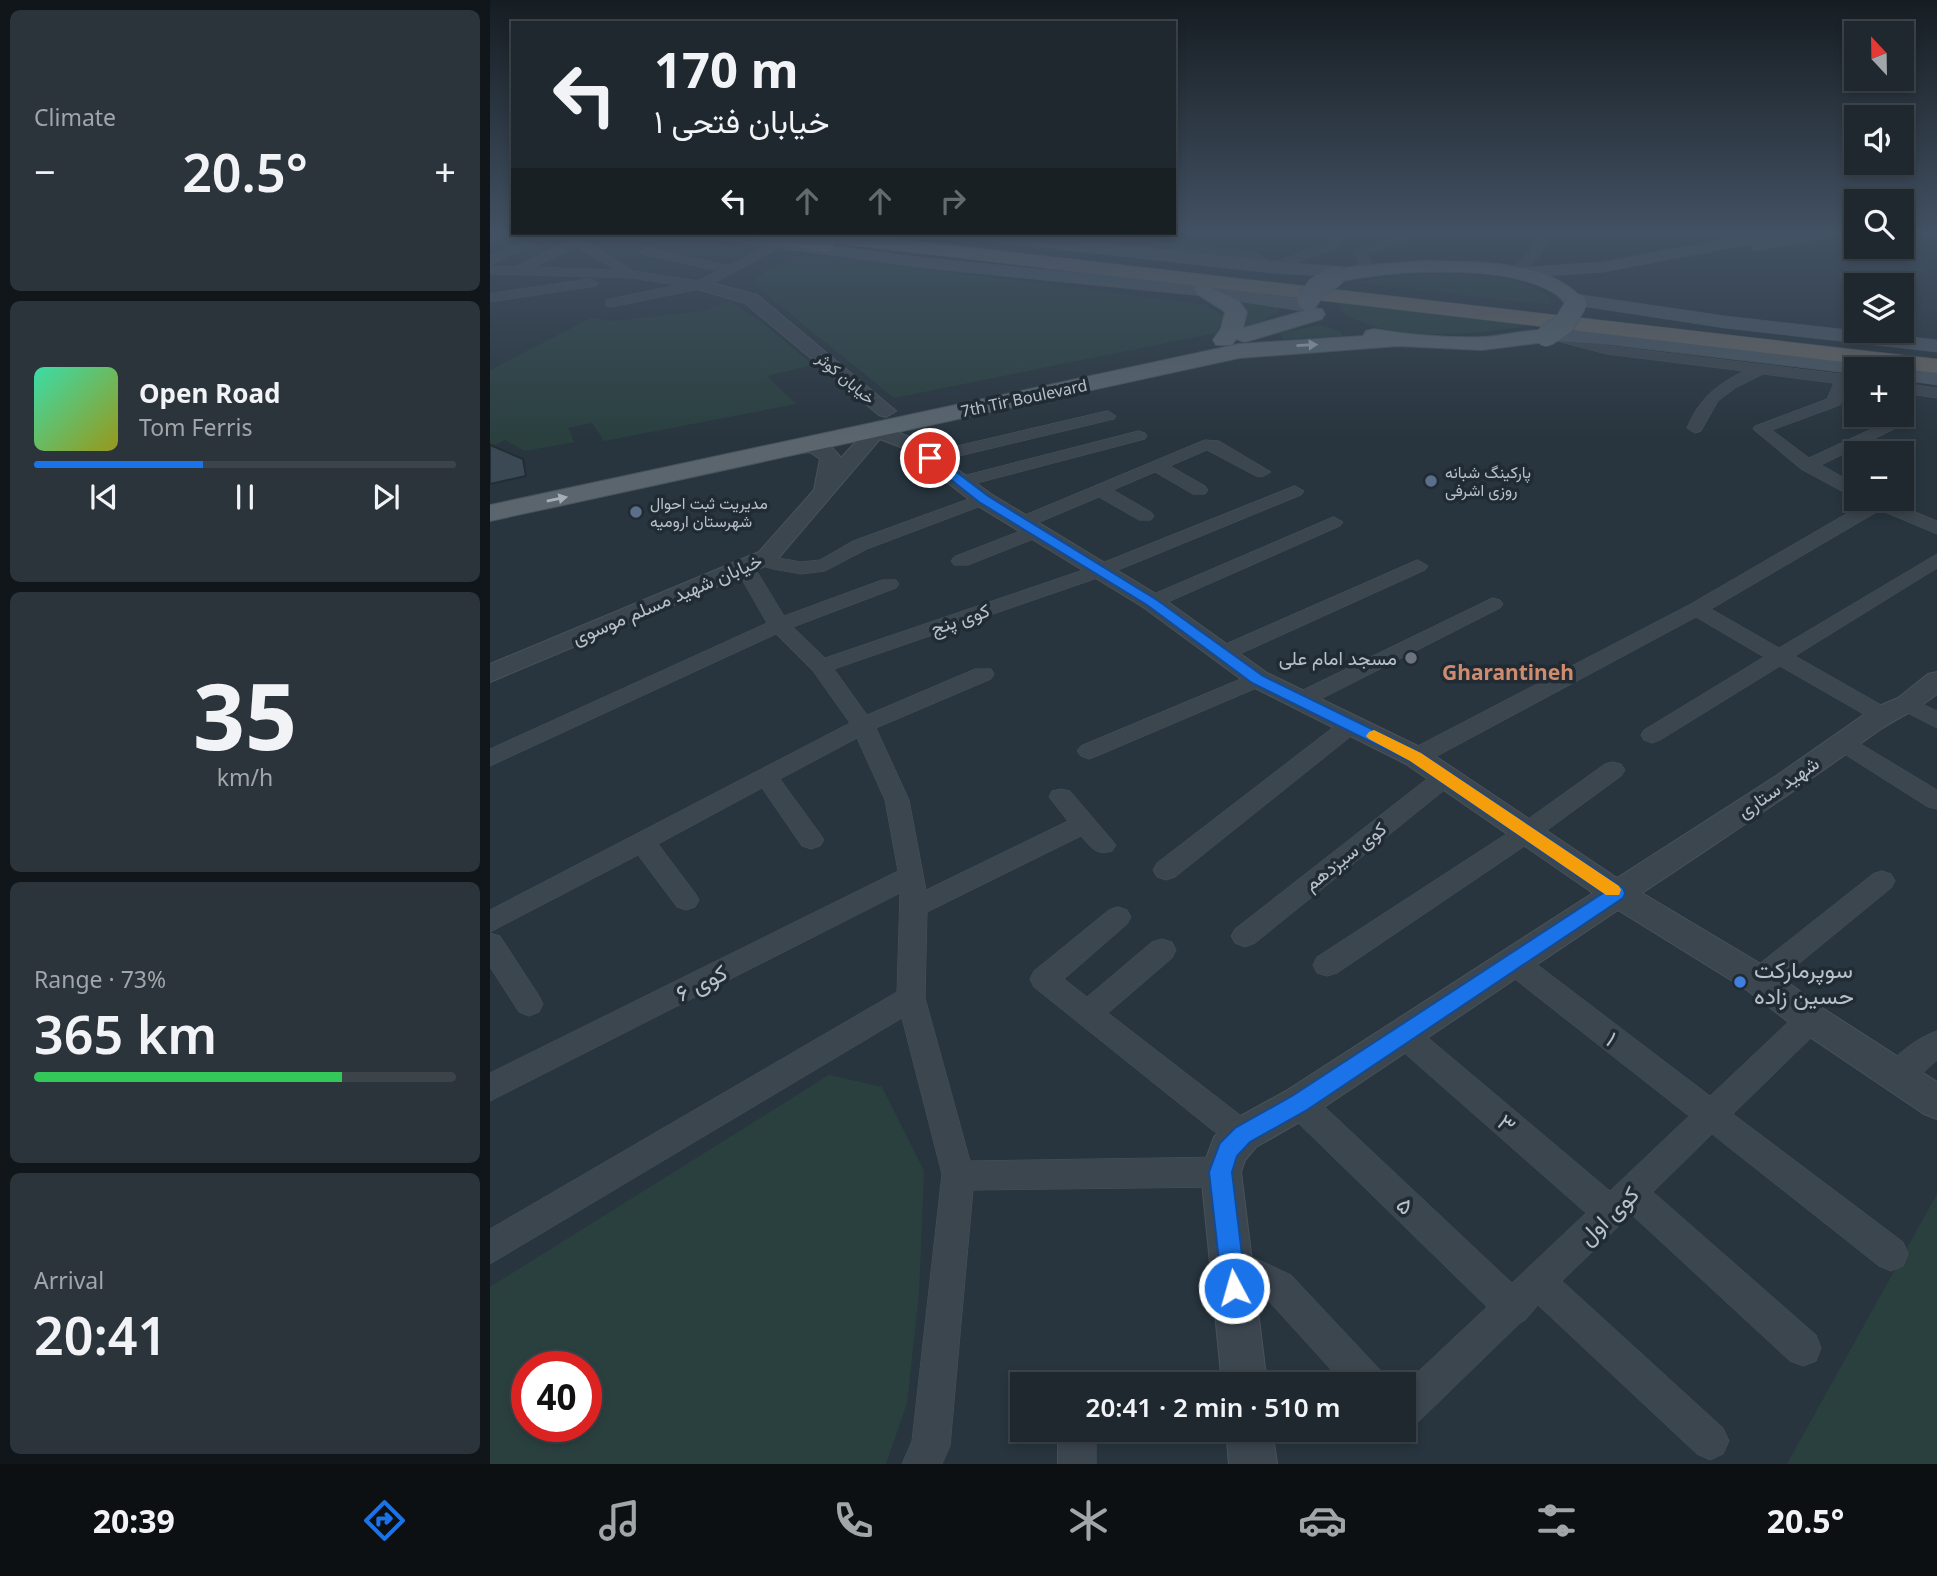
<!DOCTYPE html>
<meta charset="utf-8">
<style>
:root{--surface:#1e282e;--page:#2b343a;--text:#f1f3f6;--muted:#a1a6aa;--line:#3c444a;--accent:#1a73e8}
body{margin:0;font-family:"Noto Sans",Vazirmatn,sans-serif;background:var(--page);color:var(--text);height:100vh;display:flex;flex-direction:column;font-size:26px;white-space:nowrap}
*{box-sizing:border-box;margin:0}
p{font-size:23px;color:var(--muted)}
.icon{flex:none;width:38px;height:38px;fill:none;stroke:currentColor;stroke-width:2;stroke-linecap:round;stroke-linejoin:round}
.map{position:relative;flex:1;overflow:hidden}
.sheet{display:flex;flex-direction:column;gap:10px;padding:10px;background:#101619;width:490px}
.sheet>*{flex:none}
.banner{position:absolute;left:21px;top:21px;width:665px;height:214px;border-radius:0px;box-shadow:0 4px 10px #0003,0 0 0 2px var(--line);background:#1e282e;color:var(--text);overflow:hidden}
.needle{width:46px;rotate:338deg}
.fabs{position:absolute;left:1354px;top:21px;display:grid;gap:14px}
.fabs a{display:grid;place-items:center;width:70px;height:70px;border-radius:0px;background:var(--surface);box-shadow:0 4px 10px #0003,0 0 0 2px var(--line);font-size:35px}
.speed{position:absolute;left:21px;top:1351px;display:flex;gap:14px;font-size:35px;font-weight:700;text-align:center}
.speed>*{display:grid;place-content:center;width:91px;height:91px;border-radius:50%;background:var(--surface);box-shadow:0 4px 10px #0003,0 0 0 2px var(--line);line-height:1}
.speed .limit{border:10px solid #d22;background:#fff;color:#111}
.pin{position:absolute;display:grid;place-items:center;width:60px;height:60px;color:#fff;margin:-30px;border:4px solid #fff;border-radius:50%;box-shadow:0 2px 7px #0007}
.me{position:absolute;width:77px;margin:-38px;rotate:354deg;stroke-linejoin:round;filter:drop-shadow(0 0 5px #0008)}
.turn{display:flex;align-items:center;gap:24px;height:147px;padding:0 28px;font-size:32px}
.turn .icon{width:91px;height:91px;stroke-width:2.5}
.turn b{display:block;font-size:49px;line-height:60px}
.lanes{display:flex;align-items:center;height:66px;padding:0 28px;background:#0003;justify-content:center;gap:35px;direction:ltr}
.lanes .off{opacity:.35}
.big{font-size:52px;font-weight:600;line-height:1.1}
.sheet .tile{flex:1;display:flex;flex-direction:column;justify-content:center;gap:10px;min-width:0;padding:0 24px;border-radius:10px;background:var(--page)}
.sheet .dial{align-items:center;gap:0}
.dial b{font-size:91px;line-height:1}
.song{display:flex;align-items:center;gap:21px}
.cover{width:84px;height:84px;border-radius:10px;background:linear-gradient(135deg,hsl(160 70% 55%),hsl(60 70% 35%))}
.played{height:7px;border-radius:4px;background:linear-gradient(90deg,var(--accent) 40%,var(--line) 40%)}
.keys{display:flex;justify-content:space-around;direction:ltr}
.heat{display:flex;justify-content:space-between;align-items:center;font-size:38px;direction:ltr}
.charge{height:10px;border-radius:5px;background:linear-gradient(90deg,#34c759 73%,var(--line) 0)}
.trip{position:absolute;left:520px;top:1372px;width:406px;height:70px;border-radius:0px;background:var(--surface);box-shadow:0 4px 10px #0003,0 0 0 2px var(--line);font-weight:600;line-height:70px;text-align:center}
.menu{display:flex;height:112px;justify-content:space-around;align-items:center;background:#0c1012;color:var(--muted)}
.menu .icon{width:49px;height:49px}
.menu .current{color:var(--accent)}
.menu b{font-size:32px;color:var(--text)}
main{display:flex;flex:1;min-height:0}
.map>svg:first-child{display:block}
.green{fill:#2a403f;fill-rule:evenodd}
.building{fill:#3a4954;stroke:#222d36;stroke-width:2}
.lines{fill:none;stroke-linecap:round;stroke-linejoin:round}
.minor-casing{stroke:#48525b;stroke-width:1}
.tertiary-casing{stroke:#48525b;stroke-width:2}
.secondary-casing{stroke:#48525b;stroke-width:1}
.primary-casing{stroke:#48525b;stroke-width:2}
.trunk-casing{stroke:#465159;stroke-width:1}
.minor{fill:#3c464f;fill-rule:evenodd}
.tertiary{fill:#3c464f;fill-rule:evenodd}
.secondary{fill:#4a5661;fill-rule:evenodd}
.primary{fill:#5a656e;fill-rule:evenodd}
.trunk{fill:#676664;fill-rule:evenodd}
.primary-bridge-casing{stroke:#48525b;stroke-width:22;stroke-linecap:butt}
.primary-bridge{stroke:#5a656e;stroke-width:21}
.oneway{fill:#a5afb7}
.route{fill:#1a73e8;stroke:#114b97;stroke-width:2}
.slow{fill:#f59e0b}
.service-dot{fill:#5c6f8a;stroke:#202b34;stroke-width:2.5}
.worship-dot{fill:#6b7280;stroke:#202b34;stroke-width:2.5}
.shop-dot{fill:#3f7fe0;stroke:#202b34;stroke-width:2.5}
.labels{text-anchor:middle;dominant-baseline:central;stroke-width:7;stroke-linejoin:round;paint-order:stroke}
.far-street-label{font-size:16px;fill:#b8c1c9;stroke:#202b34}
.far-poi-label{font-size:16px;fill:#b8c1c9;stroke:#202b34;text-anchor:start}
.street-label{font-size:19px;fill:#b8c1c9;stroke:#202b34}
.poi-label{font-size:19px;fill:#b8c1c9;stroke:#202b34;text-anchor:end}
.neighbourhood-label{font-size:21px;font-weight:bold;fill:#cd8b6f;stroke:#202b34}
.near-poi-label{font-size:23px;fill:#b8c1c9;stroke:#202b34;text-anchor:start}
.near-street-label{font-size:23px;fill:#b8c1c9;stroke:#202b34}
</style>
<main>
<section class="sheet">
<div class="tile"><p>Climate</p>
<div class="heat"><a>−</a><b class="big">20.5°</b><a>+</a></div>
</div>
<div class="tile">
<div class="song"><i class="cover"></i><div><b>Open Road</b><p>Tom Ferris</p></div></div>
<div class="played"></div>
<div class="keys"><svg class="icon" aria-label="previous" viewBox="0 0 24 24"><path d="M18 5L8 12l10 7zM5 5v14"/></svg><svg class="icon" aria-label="pause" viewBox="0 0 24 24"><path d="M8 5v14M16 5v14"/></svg><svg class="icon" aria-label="next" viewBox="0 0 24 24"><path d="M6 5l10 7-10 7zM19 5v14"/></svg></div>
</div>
<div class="tile dial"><b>35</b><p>km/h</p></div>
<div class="tile"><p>Range · 73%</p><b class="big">365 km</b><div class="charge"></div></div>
<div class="tile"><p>Arrival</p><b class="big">20:41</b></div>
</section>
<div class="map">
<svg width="1447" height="1464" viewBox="0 0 1447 1464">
<rect width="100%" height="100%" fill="#28353e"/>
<g class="green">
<path d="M318,256L345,257L716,305L735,316L726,333L404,398L267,287L265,280C277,266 301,260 318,256Z"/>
<path d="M958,273C994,274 1030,277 1061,297V305L865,283L907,275Z"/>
<polygon points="739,296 782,304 790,310 771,322 749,329"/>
<path d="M848,299L1043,324C994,336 893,343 851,311Z"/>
<polygon points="240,301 275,325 323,365 277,376 306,404 114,441 102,423 78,428 84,442 35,451 15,440 6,445 0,443 0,370 101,318 123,321 212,311"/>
<polygon points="830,325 850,331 853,336 793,339 790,333"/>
<path d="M339,1075L392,1087L434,1171L429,1293L417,1403L396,1464H0V1287ZM37,1367H96V1426H37Z"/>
<polygon points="1447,1194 1447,1464 1297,1464"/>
</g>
<polygon class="building" points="0,445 33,459 36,476 0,484"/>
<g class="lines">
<defs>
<g id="minor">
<polygon points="3,234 18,234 18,235 0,244 0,236"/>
<polygon points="49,234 65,234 0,265 0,256"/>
<path d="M73,234H86L144,271L208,281L227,271L152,254L150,251L156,247L238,266L286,241H294L296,244L215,288L121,307L116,306V300L187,285L142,278L0,274V266L25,267L79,241ZM87,247L126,270L44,267Z"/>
<polygon points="561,234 602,234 765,252 783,263 836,243 838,237 870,234 849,242 847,248 782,272 762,259 567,238"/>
<polygon points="915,234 935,234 877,254 884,269 878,273 873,272 864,252 866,249"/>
<polygon points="1048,234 1060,234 1050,256 1030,276 1020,276 1020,270 1040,251"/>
<polygon points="101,279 108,283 106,286 0,302 0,294"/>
<path d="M1068,333L1118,346L1367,376V386L1359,385L1350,405L1282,430L1319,458L1388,426L1366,415L1367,414L1388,415L1410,426L1331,465L1367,485V497L1361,496L1311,469L1263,429L1265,426L1337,399L1344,383L1273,374L1245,388L1228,401L1211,431L1205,433L1197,428C1209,399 1226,385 1254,371L1117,354L1063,340V334Z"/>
<polygon points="1412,383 1447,388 1447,398 1412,393"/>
<polygon points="618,411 626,416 624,419 440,463 432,458 434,454"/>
<polygon points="649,431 655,433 657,436 655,439 472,487 463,482 466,478"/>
<polygon points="715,440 729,441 781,472 772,477 766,476 717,450 680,466 715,486 718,490 715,494 703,494 665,472 623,490 661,512 664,516 661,520 649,520 609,497 538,527 532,528 523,523 526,519"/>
<path d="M805,486L814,491L811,495L616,575L344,669L377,715L485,669H501L504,674L501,679L386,728L419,800L436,890L578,821L559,797L562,791L571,789L580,791L626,845L622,851C606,856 601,847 591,836L437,912L435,998L480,1161L731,1157L742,1161L747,1172L742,1183L731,1187L483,1190L460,1446L452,1464H412L422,1441L452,1174L412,1018L0,1264V1229L407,992L410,893L0,1101V1073L408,871L395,800L367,738L290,779L330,834L334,840L330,846L321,849L312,846L272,788L168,844L205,893L209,900L205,907L196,910L187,907L148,855L0,932V910L360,723L323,671L286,634L0,766V749L277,623L246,569L249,565H263L294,616L392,580H406L409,584L406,588L303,627L335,658L602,567Z"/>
<polygon points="493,494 502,499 499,503 377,549 335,571 311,574 283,569 276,567 267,557 277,551 289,558 311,562 330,560 363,541"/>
<polygon points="1371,499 1394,499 1447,521 1447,534 1390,510 1221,609 1289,648 1447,554 1447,568 1305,656 1400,710 1403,715 1400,720 1392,722 1384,720 1290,666 1170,740 1162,743 1154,740 1151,735 1154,730 1274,657 1206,617 934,763 926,765 918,763 914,757 918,751 1199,605 1375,503"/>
<polygon points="844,517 853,522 850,526 669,606 655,606 652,602 655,598"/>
<polygon points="544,526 551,528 553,532 551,536 478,565 464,565 461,561 464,557"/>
<polygon points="928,560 938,566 935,570 741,658 727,658 723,653 727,648"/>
<polygon points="1003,598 1010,600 1013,604 1010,608 817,706 801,706 798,701 801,696"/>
<polygon points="768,672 776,674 779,679 776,684 607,756 599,759 591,756 587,751 591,746"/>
<polygon points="1418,697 1447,711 1447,728 1410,709 1407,704 1410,699"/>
<polygon points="862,717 870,719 873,724 870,729 685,877 676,880 667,877 663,870 667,863 854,719"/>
<polygon points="1353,735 1361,738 1447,790 1447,809 1438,807 1345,748 1342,743 1345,738"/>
<polygon points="1123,762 1131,764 1135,770 1131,776 1045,839 847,973 837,976 827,973 823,965 827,957 1027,827 1115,764"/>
<polygon points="955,769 963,771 967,777 963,783 765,943 755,947 745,943 741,936 745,929 947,771"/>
<polygon points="1392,871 1401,874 1405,881 1401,888 1279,988 1269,991 1259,988 1255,980 1259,972 1383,874"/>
<polygon points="628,907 637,910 641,917 637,924 574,979 597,997 662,942 672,939 682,942 686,950 682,958 618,1013 763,1125 768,1135 763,1145 752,1149 741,1145 544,987 540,979 544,971 619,910"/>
<polygon points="0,933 10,936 49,996 53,1004 49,1012 39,1016 29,1012 0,967"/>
<polygon points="1022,950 1032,953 1220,1096 1311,1010 1321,1007 1331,1010 1335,1019 1331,1028 1243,1114 1413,1242 1418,1254 1413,1266 1401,1271 1389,1266 1222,1134 1163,1192 1326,1335 1331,1348 1326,1361 1313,1366 1300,1361 1141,1214 1072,1281 1233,1428 1239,1441 1233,1454 1220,1460 1207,1454 1048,1305 1035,1320 1030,1323 927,1423 914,1428 914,1385 997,1307 798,1113 794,1103 798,1093 809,1089 820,1093 1022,1283 1096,1213 903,1043 898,1034 903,1025 913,1022 923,1025 1120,1191 1199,1116 1012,969 1008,961 1012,953"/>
<path d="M1447,1031V1060C1432,1073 1417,1092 1396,1084L1392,1075C1401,1057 1428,1037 1447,1031Z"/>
<polygon points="741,1247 801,1275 891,1371 896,1384 854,1384 777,1299 729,1276 724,1264 729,1252"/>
<rect x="568" y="1430" width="38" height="34"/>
</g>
<g id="tertiary">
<polygon points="210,280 267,295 406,411 396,417 389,415 255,303 204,288 202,285"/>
<path d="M387,424L427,440L501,494L671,597L777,673L936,750L1127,878L1286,776L1382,709L1408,698L1438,674L1447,672V694C1428,710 1408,717 1388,731C1311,787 1232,840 1152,893L1281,970L1334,1009L1447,1082V1119L1434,1114L1308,1029L1257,990L1128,910L822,1115L766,1147L755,1160L751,1172L777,1384H732L711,1172L724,1137L738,1123L796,1091L1103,893L916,764L759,685L653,607L485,504L413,448L390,439L285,562L0,682V664L269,552L324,490L330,459L320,452L295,455L288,453L285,449L288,445C312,439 336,435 351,458L380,426Z"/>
<polygon points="736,1430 782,1430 787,1464 739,1464"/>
</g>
<g id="secondary">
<path d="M215,234C290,234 363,250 437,258C564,271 691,281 818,300L827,306L818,312L714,296L434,268L223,239Z"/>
<path d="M468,234C598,234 727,260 857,267L866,272L857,277L782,273L476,239Z"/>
<polygon points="1261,234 1337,234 1329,239 1268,251 1262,250 1261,244 1113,272 1025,278 1016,273 1025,268 1113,262"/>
<polygon points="1085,294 1235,316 1447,340 1447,352 1235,328 1078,304 1076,300 1078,296"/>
<polygon points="1056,330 1115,332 1374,363 1381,365 1384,369 1367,369 1367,374 1115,344 1049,340 1046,336 1049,332"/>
<polygon points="1412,368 1447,373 1447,385 1412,380 1412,369 1406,369"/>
</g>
<g id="primary">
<path d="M934,261C983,262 1065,259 1096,304L1093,308H1079C1074,303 1070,296 1064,293C1016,263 897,270 844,283L837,281L834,277L837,273L865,266Z"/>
<polygon points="714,284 749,301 757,312 753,328 824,308 832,309 835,314 832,319 762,340 754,342 746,339 742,345 726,345 723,340 731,328 735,312 707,294 704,290 707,286"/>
<path d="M884,329C920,335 957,338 993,337C1014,336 1045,327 1064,331L1067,336L1064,341L992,350L908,346L749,358L0,521V505L749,344L873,336L876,331Z"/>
</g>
<polygon id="trunk" points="259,234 365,234 1447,359 1447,373 342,243 344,246 341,250 334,252 269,240"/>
</defs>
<use href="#minor" class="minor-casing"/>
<use href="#tertiary" class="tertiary-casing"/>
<use href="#secondary" class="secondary-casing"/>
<use href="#primary" class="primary-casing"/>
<use href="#trunk" class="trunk-casing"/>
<use href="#minor" class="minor"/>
<use href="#tertiary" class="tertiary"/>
<use href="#secondary" class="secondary"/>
<use href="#primary" class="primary"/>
<use href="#trunk" class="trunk"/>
<defs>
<g id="primary-bridge">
<polyline points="818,300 827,287 844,277"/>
<polyline points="1056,336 1074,324 1086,304"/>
</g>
</defs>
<use href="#primary-bridge" class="primary-bridge-casing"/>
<use href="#primary-bridge" class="primary-bridge"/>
</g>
<defs><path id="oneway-solid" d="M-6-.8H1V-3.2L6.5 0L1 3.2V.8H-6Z" transform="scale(1.75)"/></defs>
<g class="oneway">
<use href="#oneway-solid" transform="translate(817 345) rotate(-3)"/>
<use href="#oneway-solid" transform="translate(67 499) rotate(-12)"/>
</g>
<linearGradient id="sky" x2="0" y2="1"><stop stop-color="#161d22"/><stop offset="0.53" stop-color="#425163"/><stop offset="1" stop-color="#425163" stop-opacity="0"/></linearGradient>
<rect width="1447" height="439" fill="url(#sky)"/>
<polygon class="route" points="436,455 444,455 498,496 667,600 773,676 931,753 1133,888 1135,893 1133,898 817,1110 760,1142 747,1156 742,1172 756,1288 752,1296 744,1300 735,1296 732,1288 719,1172 730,1143 745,1128 802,1096 1113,893 920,761 762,683 657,605 489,502 436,460"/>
<polygon class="slow" points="884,730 931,753 1129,886 1131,890 1129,895 1116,895 920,761 879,739 876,736 879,732"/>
<g class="service-dot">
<circle cx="941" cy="481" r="7"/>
<circle cx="146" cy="512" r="7"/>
</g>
<circle class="worship-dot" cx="921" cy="658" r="7"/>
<circle class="shop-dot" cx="1250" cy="982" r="7"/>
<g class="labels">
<g class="far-street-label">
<text transform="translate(356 378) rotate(40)">خیابان کوثر</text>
<text transform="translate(534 398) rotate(-12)">7th Tir Boulevard</text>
</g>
<g class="far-poi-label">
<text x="955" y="472">پارکینگ شبانه<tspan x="955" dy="18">روزی اشرفی</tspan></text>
<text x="160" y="503">مدیریت ثبت احوال<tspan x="160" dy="18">شهرستان ارومیه</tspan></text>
</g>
<g class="street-label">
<text transform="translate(177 599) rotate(-23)">خیابان شهید مسلم موسوی</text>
<text transform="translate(470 619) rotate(-19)">کوی پنج</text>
<text transform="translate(1288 787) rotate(-34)">شهید ستاری</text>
<text transform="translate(855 856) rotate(-38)">کوی سیزدهم</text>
</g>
<g class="poi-label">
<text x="907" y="658">مسجد امام علی</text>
</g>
<g class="neighbourhood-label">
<text x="1018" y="672">Gharantineh</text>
</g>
<g class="near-poi-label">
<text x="1264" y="969">سوپرمارکت<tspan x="1264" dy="26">حسین زاده</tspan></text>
</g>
<g class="near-street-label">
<text transform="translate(211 982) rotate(-27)">کوی ۶</text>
<text transform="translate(1122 1038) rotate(37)">۱</text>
<text transform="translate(1017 1123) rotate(41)">۳</text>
<text transform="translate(916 1205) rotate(44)">۵</text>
<text transform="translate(1118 1215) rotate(-44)">کوی اول</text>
</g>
</g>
</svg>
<div class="fabs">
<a><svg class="needle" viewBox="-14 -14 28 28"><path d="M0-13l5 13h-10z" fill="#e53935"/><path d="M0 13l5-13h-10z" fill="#a1a6aa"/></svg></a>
<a><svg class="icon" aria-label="sound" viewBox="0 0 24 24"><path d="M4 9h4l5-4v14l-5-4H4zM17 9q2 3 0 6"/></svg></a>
<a><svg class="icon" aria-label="search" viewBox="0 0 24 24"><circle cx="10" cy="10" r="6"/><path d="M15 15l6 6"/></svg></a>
<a><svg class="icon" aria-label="layers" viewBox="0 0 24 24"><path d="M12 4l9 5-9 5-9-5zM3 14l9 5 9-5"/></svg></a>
<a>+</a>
<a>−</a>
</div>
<div class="speed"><div class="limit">40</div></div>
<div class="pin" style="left:440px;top:458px;background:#d93025"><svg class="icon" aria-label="arrive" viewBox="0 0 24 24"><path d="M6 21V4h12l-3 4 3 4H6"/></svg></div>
<svg class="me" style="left:744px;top:1288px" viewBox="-20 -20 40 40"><circle r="17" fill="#1a73e8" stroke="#fff" stroke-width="3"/><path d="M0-11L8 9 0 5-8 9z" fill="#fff"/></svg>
<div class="trip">20:41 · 2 min · 510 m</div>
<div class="banner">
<div class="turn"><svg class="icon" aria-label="left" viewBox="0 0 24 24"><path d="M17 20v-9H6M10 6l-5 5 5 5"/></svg><div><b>170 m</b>خیابان فتحی ۱</div></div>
<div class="lanes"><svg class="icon" aria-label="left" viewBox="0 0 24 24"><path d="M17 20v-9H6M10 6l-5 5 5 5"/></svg><svg class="icon off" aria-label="ahead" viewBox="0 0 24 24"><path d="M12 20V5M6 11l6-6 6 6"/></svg><svg class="icon off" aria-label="ahead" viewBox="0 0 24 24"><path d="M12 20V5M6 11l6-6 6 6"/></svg><svg class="icon off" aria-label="right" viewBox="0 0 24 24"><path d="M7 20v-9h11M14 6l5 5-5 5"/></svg></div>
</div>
</div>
</main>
<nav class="menu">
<b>20:39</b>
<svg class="icon current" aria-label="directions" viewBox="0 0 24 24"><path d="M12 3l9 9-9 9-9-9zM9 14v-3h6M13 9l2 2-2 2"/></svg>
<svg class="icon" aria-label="music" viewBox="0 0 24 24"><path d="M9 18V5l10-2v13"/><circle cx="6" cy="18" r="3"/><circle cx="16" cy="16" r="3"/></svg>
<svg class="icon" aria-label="phone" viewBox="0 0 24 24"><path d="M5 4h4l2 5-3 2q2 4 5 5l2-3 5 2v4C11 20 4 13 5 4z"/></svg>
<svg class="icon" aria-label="climate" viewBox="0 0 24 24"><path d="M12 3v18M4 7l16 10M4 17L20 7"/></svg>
<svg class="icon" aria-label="car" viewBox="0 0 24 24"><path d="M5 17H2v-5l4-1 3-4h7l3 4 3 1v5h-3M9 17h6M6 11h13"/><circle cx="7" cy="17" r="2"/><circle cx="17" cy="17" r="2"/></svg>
<svg class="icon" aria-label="filters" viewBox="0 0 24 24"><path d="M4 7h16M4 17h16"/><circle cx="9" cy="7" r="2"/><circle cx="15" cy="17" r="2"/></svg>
<b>20.5°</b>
</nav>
